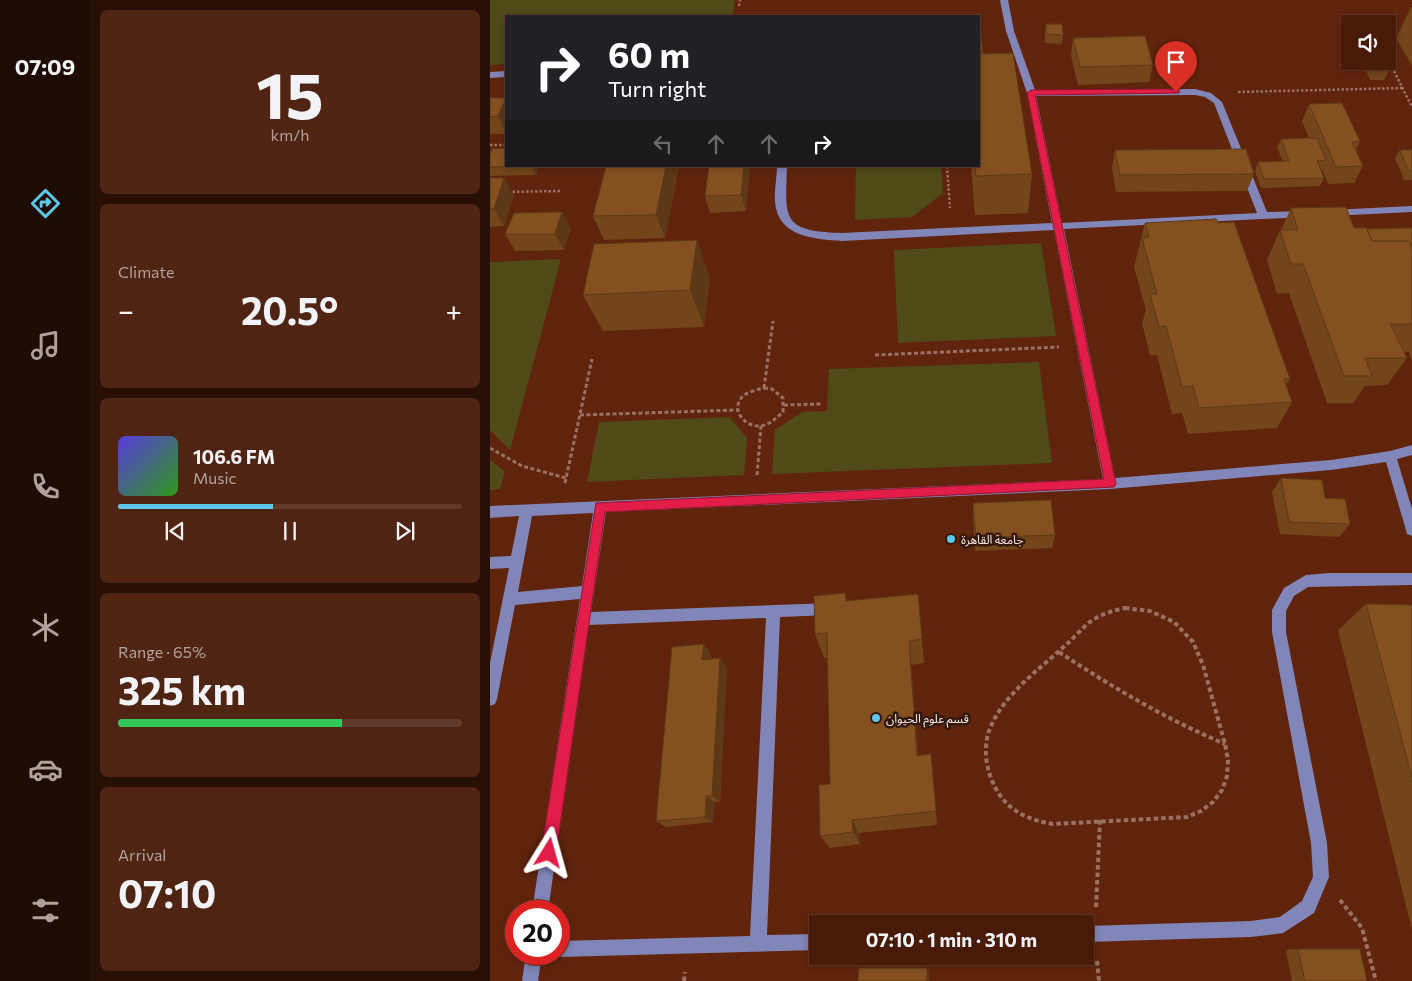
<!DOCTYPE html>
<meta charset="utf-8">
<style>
:root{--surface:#481b09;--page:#4f2412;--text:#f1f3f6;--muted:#b1a19c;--line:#60392a;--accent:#5cc7e7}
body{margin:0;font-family:Commissioner,"Noto Sans Arabic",sans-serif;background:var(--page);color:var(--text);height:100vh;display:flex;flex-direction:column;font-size:19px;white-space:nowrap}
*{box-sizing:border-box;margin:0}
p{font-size:16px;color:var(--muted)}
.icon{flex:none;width:28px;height:28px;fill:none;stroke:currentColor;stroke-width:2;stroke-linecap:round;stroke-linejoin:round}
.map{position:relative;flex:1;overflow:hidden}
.side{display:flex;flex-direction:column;gap:10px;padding:10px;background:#280f05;width:400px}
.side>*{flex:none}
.guide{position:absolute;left:15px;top:15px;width:475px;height:152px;border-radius:0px;box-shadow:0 2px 8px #0003,0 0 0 1px var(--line);background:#202124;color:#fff;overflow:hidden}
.tools{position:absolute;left:851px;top:15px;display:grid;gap:10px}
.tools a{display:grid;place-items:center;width:55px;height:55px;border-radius:0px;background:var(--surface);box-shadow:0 2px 8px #0003,0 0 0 1px var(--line);font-size:25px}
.speed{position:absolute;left:15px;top:900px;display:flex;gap:10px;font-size:25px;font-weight:700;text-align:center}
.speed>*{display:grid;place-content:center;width:65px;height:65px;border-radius:50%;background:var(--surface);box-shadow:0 2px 8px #0003,0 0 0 1px var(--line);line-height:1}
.speed .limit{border:8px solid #d22;background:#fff;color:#111}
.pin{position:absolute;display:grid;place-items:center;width:42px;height:42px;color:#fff;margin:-51px -21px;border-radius:50% 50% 50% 0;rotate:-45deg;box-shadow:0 0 5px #0007}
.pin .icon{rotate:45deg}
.me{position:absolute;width:55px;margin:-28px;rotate:8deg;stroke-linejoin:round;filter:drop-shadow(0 0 4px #0008)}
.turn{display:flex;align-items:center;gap:18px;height:105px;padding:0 20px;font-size:22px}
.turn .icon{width:65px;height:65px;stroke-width:2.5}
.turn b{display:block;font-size:35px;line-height:42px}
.lanes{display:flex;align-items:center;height:48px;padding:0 20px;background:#0003;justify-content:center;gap:25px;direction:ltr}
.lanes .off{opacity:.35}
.big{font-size:38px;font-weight:700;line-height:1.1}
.side .tile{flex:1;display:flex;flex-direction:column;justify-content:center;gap:8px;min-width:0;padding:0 18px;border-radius:8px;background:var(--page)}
.side .dial{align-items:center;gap:0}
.dial b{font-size:65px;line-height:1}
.song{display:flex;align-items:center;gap:15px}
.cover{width:60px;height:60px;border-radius:8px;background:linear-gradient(135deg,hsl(250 70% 55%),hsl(110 70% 35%))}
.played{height:5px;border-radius:2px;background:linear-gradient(90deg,var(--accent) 45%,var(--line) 45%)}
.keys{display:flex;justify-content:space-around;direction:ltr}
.heat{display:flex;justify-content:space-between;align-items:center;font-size:28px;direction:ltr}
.charge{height:8px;border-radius:4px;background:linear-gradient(90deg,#34c759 65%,var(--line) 0)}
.trip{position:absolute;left:319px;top:915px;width:285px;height:50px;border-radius:0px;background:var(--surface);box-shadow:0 2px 8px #0003,0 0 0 1px var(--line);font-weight:700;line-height:50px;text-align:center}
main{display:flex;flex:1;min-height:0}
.tabs{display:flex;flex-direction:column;width:90px;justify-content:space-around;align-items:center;background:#1d0b04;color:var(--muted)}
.tabs .icon{width:35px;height:35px}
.tabs .current{color:var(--accent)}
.tabs b{font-size:22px;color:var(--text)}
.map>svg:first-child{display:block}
.green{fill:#504918}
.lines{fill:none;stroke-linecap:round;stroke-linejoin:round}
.path-far2{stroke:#9b7060;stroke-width:2.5;stroke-dasharray:2.5 2;stroke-linecap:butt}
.path-far1{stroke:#9b7060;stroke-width:3;stroke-dasharray:4 2.5;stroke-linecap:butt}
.path{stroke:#9b7060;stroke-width:4;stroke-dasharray:4.5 3;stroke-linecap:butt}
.minor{fill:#8185b7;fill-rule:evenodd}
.wall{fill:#72451b}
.shaded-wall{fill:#5d3816}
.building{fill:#85501f;stroke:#5d3816}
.route{fill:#e11d48;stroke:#92132f}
.poi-dot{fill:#5cc7e7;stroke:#33180e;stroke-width:2}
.labels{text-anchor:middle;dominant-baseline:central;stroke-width:5;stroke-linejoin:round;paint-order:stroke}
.poi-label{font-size:12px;fill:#faeae5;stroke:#33180e;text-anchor:start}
</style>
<main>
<nav class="tabs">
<b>07:09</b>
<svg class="icon current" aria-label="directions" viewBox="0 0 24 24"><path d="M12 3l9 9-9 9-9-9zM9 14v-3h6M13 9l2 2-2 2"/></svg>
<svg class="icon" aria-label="music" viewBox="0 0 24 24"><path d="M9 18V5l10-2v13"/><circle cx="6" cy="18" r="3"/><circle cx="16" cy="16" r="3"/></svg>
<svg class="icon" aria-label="phone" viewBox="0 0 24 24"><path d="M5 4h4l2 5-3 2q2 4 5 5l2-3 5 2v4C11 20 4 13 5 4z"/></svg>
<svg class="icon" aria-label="climate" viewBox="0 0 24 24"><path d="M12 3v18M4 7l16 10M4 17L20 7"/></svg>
<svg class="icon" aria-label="car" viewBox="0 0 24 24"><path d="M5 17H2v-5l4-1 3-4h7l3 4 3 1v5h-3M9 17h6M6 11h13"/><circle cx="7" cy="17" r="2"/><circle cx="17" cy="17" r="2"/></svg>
<svg class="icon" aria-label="filters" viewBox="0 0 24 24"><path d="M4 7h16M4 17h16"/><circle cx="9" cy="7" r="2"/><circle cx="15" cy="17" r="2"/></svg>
</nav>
<section class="side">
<div class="tile dial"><b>15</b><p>km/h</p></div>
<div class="tile"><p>Climate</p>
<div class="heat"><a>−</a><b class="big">20.5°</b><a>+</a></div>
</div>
<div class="tile">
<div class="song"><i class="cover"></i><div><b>106.6 FM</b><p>Music</p></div></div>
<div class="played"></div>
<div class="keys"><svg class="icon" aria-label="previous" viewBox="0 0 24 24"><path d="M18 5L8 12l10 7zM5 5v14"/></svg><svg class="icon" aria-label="pause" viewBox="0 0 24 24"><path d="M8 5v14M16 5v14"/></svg><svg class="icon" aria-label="next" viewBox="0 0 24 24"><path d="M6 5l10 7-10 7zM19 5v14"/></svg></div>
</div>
<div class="tile"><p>Range · 65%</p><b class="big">325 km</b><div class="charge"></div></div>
<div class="tile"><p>Arrival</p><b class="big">07:10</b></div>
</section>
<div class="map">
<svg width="922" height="981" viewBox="0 0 922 981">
<rect width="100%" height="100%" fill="#60240c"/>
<g class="green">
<polygon points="0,0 245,0 243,16 16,16 16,64 0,65"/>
<polygon points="366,166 451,166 453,193 422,217 365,220"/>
<polygon points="551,243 566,336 408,343 404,250"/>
<polygon points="71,259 20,450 0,430 0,262"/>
<polygon points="549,362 562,463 282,474 285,430 312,412 337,411 339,369"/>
<polygon points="239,417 257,438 254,475 97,482 109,422"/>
<polygon points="0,460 15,471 10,489 0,490"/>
</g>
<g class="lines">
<g class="path-far2">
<polyline points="249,6 250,0"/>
<polyline points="898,59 922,107"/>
<polyline points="748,92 913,88"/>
<polyline points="0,145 16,145"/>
<polyline points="457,166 460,208"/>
<polyline points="18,192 70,191"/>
</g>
<g class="path-far1">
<polyline points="385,355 569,347"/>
<path d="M274,388L282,389L293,398V412C286,418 280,425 270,426C257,427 242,413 250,400C254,392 266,390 274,388Z"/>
<polyline points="274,388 283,321"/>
<polyline points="294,405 331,404"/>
<polyline points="90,415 247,410"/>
<polyline points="0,448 32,466 76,478"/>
<polyline points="267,475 271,426"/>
<polyline points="75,483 102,359"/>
</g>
<g class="path">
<path d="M635,608L660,611L684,622L703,642L713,665L735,744L738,760L737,776L732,790L723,802L711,811L697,817L563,824C537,820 517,810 505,787C496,770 493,749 499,731C512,695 550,669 578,643C587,635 595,624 606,618C615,613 625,610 635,608Z"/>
<path d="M569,652C622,687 676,719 735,744"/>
<polyline points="850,900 872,928 886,981"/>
<polyline points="606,907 610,820"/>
<polyline points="607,961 609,981"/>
<polyline points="194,981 195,972"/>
</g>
<g class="minor">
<path d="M510,0H518L524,31L545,90L705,89L721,93L732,102L777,212L814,211L819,214L814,217L574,229L625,478L841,460L900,451L922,445V455L907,459L922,509V536L917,534L916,530L896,462L841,470L620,489L116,512L101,612L340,603L345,605L347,609L345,613L340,615L290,617L277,935L328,934V950L69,957L63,955L69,954V941L260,936L276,618L99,625L58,911H42L90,599L25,605L7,699L5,704L0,706V663L19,568L0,569V557L21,556L29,516L0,518V506L613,479L564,230L352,241C324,239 288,237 285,202C284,190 287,178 287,166H297C295,220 292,231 352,233L562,223L537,93L516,31ZM705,95L715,97L724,103L767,213L572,223L546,96ZM103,513L92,586L28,592L42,516Z"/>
<polygon points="16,71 16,77 0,78 0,72"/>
<polygon points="922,206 922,212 841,216 836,213 841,210"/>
<polygon points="839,573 922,573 922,585 818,587 804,596 796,611 796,632 837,843 839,877 824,913 793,933 761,937 595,942 595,926 761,921 790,917 812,901 823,877 821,843 782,632 782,610 794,588 816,575"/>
<polygon points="36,954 52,954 48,981 32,981"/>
</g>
</g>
<g class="wall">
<polygon points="921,7 922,7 922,66 906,38"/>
<polygon points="489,21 493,54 542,174 538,213 485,215 481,166 489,166"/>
<polygon points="556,24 573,35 572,44 555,43 555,33"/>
<polygon points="583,38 663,65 659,82 588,85 581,56"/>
<polygon points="872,61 894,61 899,71 894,80 880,80"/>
<rect x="0" y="98" width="16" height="36"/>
<polygon points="819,104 870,141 866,150 873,166 864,183 838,184 832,169 830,169 834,178 830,186 771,188 765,171 768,162 793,162 787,147 791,139 819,138 812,121"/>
<polygon points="625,150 764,174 757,191 626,192 622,168"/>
<polygon points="910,150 922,150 922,180 914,180 905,158"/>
<polygon points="0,155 16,166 48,166 46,175 0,176"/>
<polygon points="116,166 189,166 175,238 114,240 103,216"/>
<polygon points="219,166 260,166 256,211 220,213 215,196"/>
<polygon points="0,178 24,195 14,226 0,227"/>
<polygon points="801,208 864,228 877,229 922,228 922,361 919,352 914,352 917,358 897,385 875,386 863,403 837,403 799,293 787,294 777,260 790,230 791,230"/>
<polygon points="655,223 728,223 800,379 796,385 802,402 787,428 698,434 692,413 682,414 667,355 660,355 652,323 656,310 644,267"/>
<polygon points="81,229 74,250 25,251 15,234"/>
<polygon points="220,278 214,327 113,331 93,295"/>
<polygon points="791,478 835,498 860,524 849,537 790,534 782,492"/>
<polygon points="483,503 565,535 562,548 485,551 483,516"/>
<polygon points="428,594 434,663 421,665 428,755 441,754 447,825 369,833 370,844 340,848 330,836 340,784 337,658 334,658 325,634 357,601"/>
<polygon points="876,604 922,605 922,930 848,630"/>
<polygon points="214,644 221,655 221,659 237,668 230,802 224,802 223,822 176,827 166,821"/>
<polygon points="808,949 877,981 802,981 796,950"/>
</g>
<g class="shaded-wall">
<polygon points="16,98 16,132 8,116"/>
<polygon points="41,166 48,166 46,175"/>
<polygon points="176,166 189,166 175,238 166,215"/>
<polygon points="254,166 260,166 256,211 251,195"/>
<polygon points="14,178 24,195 14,226 4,209"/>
<polygon points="72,212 81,229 74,250 65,234"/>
<polygon points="207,240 220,278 214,327 200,290"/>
<polygon points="419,641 421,665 430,772 427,756"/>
<polygon points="214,644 221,655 220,670 212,660"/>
<polygon points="230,658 237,668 230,802 222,796"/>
<polygon points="216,796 224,802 223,822 215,817"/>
<polygon points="362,820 369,833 370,844 363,832"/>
<polygon points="437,968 439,970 439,981 437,981"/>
</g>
<g class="building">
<polygon points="489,21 493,51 489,51"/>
<polygon points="556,24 572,24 573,35 556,34"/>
<polygon points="655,36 663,65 590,67 583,38"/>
<polygon points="523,53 542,174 486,176 485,166 489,166 489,54"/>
<polygon points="880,61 894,61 899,71 884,71"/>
<polygon points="0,98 16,98 8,116 0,117"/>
<polygon points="852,103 870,141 862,142 873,166 846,167 819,104"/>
<polygon points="827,138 836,160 827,161 834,178 774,179 768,162 799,161 791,139"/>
<polygon points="16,148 16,166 29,166 0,167 0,155 2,149"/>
<polygon points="756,149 764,174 630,175 625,150"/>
<polygon points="910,150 922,150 922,171 919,171"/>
<polygon points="116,166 176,166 166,215 103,216"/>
<polygon points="219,166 254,166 251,195 215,196"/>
<polygon points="0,178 14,178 4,209 0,209"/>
<polygon points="856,207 864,228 877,228 882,241 919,241 922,249 922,324 900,324 917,358 875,358 882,376 854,376 813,264 801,264 790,230 808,230 801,208"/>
<polygon points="72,212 65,234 15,234 24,213"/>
<polygon points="726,219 728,223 744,222 800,379 794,379 802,402 709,408 703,386 692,387 676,326 669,327 660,294 667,294 652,238 659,237 655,223"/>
<polygon points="922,228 922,246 921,246 919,241 882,241 877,229"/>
<polygon points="207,240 200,290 93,295 104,244"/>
<polygon points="791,478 832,480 835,498 855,499 860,524 799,522"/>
<polygon points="561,500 565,535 486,538 483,503"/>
<polygon points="355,593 356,601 428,594 432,639 419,641 427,756 441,754 446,811 362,820 363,832 330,836 329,785 340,784 337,633 325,634 324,596"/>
<polygon points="876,604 922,605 922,778"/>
<polygon points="214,644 212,660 230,658 222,796 216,796 215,817 166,821 182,647"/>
<polygon points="808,949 870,949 877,981 815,981"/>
<polygon points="369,968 437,968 437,981 368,981"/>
</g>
<polygon class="route" points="686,89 689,90 689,93 545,95 626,484 624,487 115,512 66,853 64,858 59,860 54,858 51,853 106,503 614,479 537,93 541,90"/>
<g class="poi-dot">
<circle cx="461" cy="539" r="5"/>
<circle cx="386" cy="718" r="5"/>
</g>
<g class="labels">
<g class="poi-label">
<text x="471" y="539">جامعة القاهرة</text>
<text x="396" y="718">قسم علوم الحيوان</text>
</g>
</g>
</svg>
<div class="tools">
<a><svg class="icon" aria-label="sound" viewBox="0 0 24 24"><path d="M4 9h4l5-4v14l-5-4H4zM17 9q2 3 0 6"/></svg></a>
</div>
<div class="speed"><div class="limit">20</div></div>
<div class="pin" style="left:686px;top:92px;background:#d93025"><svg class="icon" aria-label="arrive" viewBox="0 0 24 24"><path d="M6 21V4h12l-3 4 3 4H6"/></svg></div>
<svg class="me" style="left:59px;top:853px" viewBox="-20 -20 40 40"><path d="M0-17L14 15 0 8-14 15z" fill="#e11d48" stroke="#fff" stroke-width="4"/></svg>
<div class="trip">07:10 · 1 min · 310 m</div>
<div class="guide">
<div class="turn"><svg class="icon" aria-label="right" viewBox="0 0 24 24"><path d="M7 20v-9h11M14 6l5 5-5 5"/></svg><div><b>60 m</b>Turn right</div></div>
<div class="lanes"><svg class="icon off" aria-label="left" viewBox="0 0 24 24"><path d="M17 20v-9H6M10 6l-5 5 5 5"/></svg><svg class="icon off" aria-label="ahead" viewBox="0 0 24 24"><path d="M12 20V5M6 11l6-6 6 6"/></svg><svg class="icon off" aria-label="ahead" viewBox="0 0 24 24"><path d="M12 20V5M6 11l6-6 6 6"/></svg><svg class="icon" aria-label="right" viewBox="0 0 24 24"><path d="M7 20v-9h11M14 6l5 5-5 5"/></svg></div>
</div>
</div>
</main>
